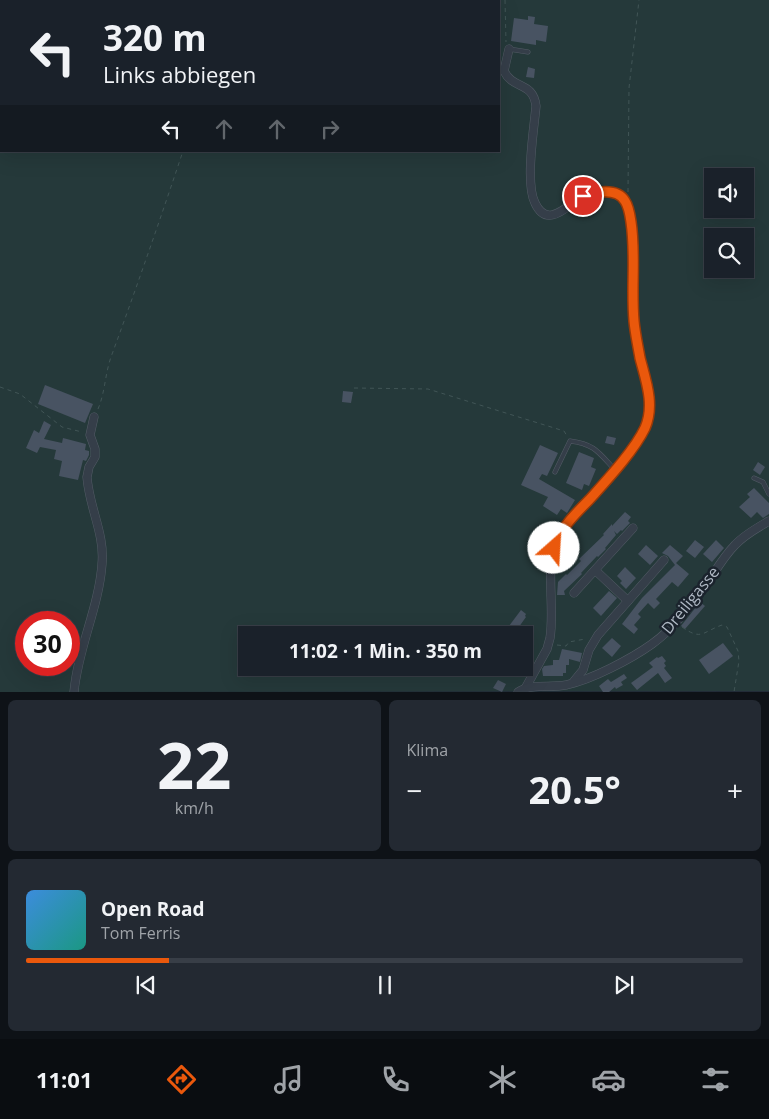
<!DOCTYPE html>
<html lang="de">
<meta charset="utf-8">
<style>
:root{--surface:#1a212a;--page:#232932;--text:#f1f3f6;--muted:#9fa3a8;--line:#383e47;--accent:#ea580c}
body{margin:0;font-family:"Open Sans",sans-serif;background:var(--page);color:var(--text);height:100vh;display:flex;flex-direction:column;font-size:19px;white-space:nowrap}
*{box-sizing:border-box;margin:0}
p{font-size:16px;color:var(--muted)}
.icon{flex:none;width:28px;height:28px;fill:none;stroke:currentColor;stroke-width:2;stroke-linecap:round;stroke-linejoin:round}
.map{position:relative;height:692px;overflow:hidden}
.side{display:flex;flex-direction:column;gap:8px;padding:8px;background:#0e1217;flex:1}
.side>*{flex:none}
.top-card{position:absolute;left:0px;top:0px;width:500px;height:152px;box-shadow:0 5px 20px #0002,0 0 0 1px var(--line);background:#1a212a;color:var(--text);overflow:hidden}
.controls{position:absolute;left:704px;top:168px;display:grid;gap:10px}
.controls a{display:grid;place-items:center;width:50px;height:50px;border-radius:0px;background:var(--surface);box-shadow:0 5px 20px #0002,0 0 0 1px var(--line);font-size:25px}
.speed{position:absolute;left:15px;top:611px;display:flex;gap:10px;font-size:25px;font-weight:700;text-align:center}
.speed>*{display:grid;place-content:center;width:65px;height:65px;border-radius:50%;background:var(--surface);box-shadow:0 5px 20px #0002,0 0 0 1px var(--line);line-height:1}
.speed .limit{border:8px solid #d22;background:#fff;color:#111}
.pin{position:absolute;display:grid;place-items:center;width:42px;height:42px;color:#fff;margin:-21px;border:2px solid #fff;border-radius:50%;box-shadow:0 1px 5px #0007}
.me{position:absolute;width:55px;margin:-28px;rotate:26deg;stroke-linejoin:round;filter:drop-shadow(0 0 4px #0008)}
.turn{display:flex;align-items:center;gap:18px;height:105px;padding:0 20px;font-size:22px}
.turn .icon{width:65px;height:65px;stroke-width:2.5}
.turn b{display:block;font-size:35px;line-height:42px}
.lanes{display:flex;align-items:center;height:48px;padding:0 20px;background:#0003;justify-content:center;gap:25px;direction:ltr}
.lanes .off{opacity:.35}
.big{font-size:38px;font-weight:700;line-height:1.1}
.side .card{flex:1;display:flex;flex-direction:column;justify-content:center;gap:8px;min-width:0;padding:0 18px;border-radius:8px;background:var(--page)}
.side .dial{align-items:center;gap:0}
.dial b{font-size:65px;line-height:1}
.song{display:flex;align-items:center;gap:15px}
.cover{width:60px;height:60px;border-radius:8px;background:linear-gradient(135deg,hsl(210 70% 55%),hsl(170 70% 35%))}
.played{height:5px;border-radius:2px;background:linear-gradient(90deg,var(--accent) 20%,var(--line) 20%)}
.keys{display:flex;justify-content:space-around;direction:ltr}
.heat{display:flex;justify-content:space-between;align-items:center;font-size:28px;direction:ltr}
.side .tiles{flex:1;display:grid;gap:8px;grid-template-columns:1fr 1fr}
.card:last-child{grid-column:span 2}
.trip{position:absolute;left:238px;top:626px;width:295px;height:50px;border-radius:0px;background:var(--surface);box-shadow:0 5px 20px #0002,0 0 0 1px var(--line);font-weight:700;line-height:50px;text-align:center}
.tab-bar{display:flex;height:80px;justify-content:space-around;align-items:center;background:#0a0d11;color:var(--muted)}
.tab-bar .icon{width:35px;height:35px}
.tab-bar .on{color:var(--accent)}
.tab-bar b{font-size:22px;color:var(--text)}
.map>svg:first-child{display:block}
.green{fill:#25393a;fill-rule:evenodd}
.building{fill:#485362}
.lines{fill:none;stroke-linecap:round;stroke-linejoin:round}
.lane-casing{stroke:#535c66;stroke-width:5}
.street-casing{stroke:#535c66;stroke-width:9}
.path{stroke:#415556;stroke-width:1;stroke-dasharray:4 4;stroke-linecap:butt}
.lane{stroke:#353e49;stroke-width:4}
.street{stroke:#353e49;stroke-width:8}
.route-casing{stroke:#983908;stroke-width:12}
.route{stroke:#ea580c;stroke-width:9}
.labels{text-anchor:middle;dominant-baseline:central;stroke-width:5;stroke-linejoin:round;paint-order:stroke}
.street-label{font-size:16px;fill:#b0b9c5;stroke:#1b232d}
</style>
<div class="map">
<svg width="769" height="692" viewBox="0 0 769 692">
<rect width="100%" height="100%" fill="#222c38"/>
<path class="green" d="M0,0H769V691L0,692ZM1,1H499V151H1ZM712,176H745V209H712ZM712,236H745V269H712ZM26,622H69V665H26ZM246,635H524V668H246Z"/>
<g class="building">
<polygon points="528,16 535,17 534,24 548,26 546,42 536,40 536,45 511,41 514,18 528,20"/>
<polygon points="528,67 535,69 534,78 526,77"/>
<polygon points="45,385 93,404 85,423 38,404"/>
<polygon points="343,391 353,392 351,403 342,402"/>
<polygon points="44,421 51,425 44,439 62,443 63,438 86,444 85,450 89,451 89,455 86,461 83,460 78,480 59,476 62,461 54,459 56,450 40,447 37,453 26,448 34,430 39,433"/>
<polygon points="607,436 616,438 614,445 605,443"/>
<polygon points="540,445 558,453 547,476 542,474 539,479 575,500 567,513 561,509 557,515 543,506 548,497 521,485"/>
<polygon points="579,452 594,458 591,467 596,469 589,486 584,484 582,490 566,483"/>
<polygon points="758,462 765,467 760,475 753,470"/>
<polygon points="754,488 769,503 769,514 763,518 757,512 751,518 739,507 750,497 747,494"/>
<polygon points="625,512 631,517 628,521 630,523 622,531 621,530 617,534 614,531 616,535 605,548 606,549 598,557 597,556 581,573 582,574 564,591 565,595 557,595 558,582 566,574 567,575 581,561 579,559 604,535 603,534 612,524 612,526"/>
<polygon points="695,540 704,547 695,558 686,551"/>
<polygon points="716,540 724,548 712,562 703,554"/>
<polygon points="646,545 658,556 650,565 638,554"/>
<polygon points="670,545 683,556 676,563 689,574 678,587 672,582 656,599 660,603 654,609 648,603 638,614 641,617 634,625 638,629 634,634 622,624 642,598 675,565 668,556 662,553"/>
<polygon points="625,567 636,578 626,589 620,583 622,581 617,576"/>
<polygon points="609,591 617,598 601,616 593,608"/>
<polygon points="700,602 705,606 685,629 681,626"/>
<polygon points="521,610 526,614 525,616 526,617 516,631 509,626"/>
<polygon points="612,638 621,646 612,657 602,648"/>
<polygon points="723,643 733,656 709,674 699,660"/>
<polygon points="562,649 582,653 580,662 569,659 569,665 566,665 566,673 563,673 563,676 543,676 542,669 544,666 553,665 553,660 559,660"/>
<polygon points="662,656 666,661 664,663 666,666 664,668 672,678 665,683 658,673 637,690 631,683 653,667 649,663 657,657 658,658"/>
<polygon points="624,674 627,678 621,682 623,685 616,689 615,687 609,692 603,692 599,686 608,679 611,682"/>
<polygon points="498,680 506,684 502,692 493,688"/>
</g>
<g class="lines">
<defs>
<g id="lane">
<polyline points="509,49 528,52"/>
<path d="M555,472L570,441C595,444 599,453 615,470"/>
<polyline points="754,478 763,482 769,494"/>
</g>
<g id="street">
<path d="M509,49L504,71C513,90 533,81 536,106C534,129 525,183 535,203C548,231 569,203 584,196C594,192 603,191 614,194C623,197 627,202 629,212C637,249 631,285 634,321C635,334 638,347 641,359C645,379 654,401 647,421C639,447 605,483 586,502C575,514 563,525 556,541C545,569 555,607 550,638L547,649L526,687"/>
<polyline points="595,570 628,601"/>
<polyline points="574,593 633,528"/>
<polyline points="574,681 583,670 589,650 598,635 664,560"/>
<path d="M74,692C78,648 99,607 102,564C105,534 89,507 87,477L89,467L95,457V449L90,435L94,417"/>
<path d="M518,692C532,683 550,688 566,685C591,680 631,659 652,644C676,627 695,600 712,576C719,565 726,554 735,545C744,535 757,528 769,521"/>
</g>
</defs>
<use href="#lane" class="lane-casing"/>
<use href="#street" class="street-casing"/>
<g class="path">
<polyline points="43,0 46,1"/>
<polyline points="505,0 506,42"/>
<polyline points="628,192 629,88 639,0"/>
<polyline points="0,387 20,394 62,427 82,432"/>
<polyline points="354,388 428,389 564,431 567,436"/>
<path d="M98,409C105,393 105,374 111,357C136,289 160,220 183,151"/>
<path d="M682,627C702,641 702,632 722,625L727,627L738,651L739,661L734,692"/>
<polyline points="557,645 566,646 569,642 585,639"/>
</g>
<use href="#lane" class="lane"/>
<use href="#street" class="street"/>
</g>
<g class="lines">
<defs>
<path id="route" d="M554,548C561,528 574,515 589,500C606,481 634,451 645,428C655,405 646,381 640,358C638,346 635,333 634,321C631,288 636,255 631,222C630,215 629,207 625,201C617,187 595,192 583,196"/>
</defs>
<use href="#route" class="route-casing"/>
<use href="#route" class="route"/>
</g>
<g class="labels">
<g class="street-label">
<text transform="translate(690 600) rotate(-51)">Dreiligasse</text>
</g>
</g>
</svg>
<div class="controls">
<a><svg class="icon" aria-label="sound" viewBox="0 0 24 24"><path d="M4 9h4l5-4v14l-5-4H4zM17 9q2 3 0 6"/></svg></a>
<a><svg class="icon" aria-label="search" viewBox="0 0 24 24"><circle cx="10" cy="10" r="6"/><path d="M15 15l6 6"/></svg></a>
</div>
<div class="speed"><div class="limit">30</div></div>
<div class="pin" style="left:583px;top:196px;background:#d93025"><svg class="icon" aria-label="arrive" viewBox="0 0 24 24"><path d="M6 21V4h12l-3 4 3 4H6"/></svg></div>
<svg class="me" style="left:554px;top:548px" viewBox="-20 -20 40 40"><circle r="19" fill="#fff"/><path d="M0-13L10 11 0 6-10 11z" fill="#ea580c"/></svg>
<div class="trip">11:02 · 1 Min. · 350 m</div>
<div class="top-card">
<div class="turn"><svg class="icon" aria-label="left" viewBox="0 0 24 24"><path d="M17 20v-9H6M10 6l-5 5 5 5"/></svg><div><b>320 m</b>Links abbiegen</div></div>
<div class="lanes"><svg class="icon" aria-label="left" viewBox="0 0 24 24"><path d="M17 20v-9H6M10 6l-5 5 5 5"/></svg><svg class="icon off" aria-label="ahead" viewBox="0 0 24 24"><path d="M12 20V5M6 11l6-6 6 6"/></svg><svg class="icon off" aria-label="ahead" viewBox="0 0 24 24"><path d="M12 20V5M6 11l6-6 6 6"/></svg><svg class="icon off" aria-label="right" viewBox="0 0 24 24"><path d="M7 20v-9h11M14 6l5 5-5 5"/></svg></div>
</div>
</div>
<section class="side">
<div class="tiles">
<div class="card dial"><b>22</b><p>km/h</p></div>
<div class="card"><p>Klima</p>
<div class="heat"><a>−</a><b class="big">20.5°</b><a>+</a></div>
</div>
<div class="card">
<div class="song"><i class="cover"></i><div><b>Open Road</b><p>Tom Ferris</p></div></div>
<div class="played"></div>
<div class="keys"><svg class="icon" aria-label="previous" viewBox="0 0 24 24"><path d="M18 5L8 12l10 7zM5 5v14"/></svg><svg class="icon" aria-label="pause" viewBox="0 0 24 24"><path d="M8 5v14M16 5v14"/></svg><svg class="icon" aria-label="next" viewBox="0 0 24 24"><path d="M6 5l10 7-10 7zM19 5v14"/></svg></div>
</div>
</div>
</section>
<nav class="tab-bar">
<b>11:01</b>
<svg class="icon on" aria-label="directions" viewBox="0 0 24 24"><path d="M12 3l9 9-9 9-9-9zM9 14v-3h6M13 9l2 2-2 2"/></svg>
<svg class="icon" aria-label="music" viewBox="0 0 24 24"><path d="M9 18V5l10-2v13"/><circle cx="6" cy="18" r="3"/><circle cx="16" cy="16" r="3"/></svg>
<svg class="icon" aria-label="phone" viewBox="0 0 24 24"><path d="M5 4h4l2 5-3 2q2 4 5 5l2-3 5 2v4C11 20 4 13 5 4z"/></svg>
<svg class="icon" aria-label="climate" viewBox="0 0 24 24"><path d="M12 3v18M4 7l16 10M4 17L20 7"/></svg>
<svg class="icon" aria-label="car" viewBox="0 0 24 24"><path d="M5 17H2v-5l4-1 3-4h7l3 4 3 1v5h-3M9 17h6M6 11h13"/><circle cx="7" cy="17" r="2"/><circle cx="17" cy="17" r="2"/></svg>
<svg class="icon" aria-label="filters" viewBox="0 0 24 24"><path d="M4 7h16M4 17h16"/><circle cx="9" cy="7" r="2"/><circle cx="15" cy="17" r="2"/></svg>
</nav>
